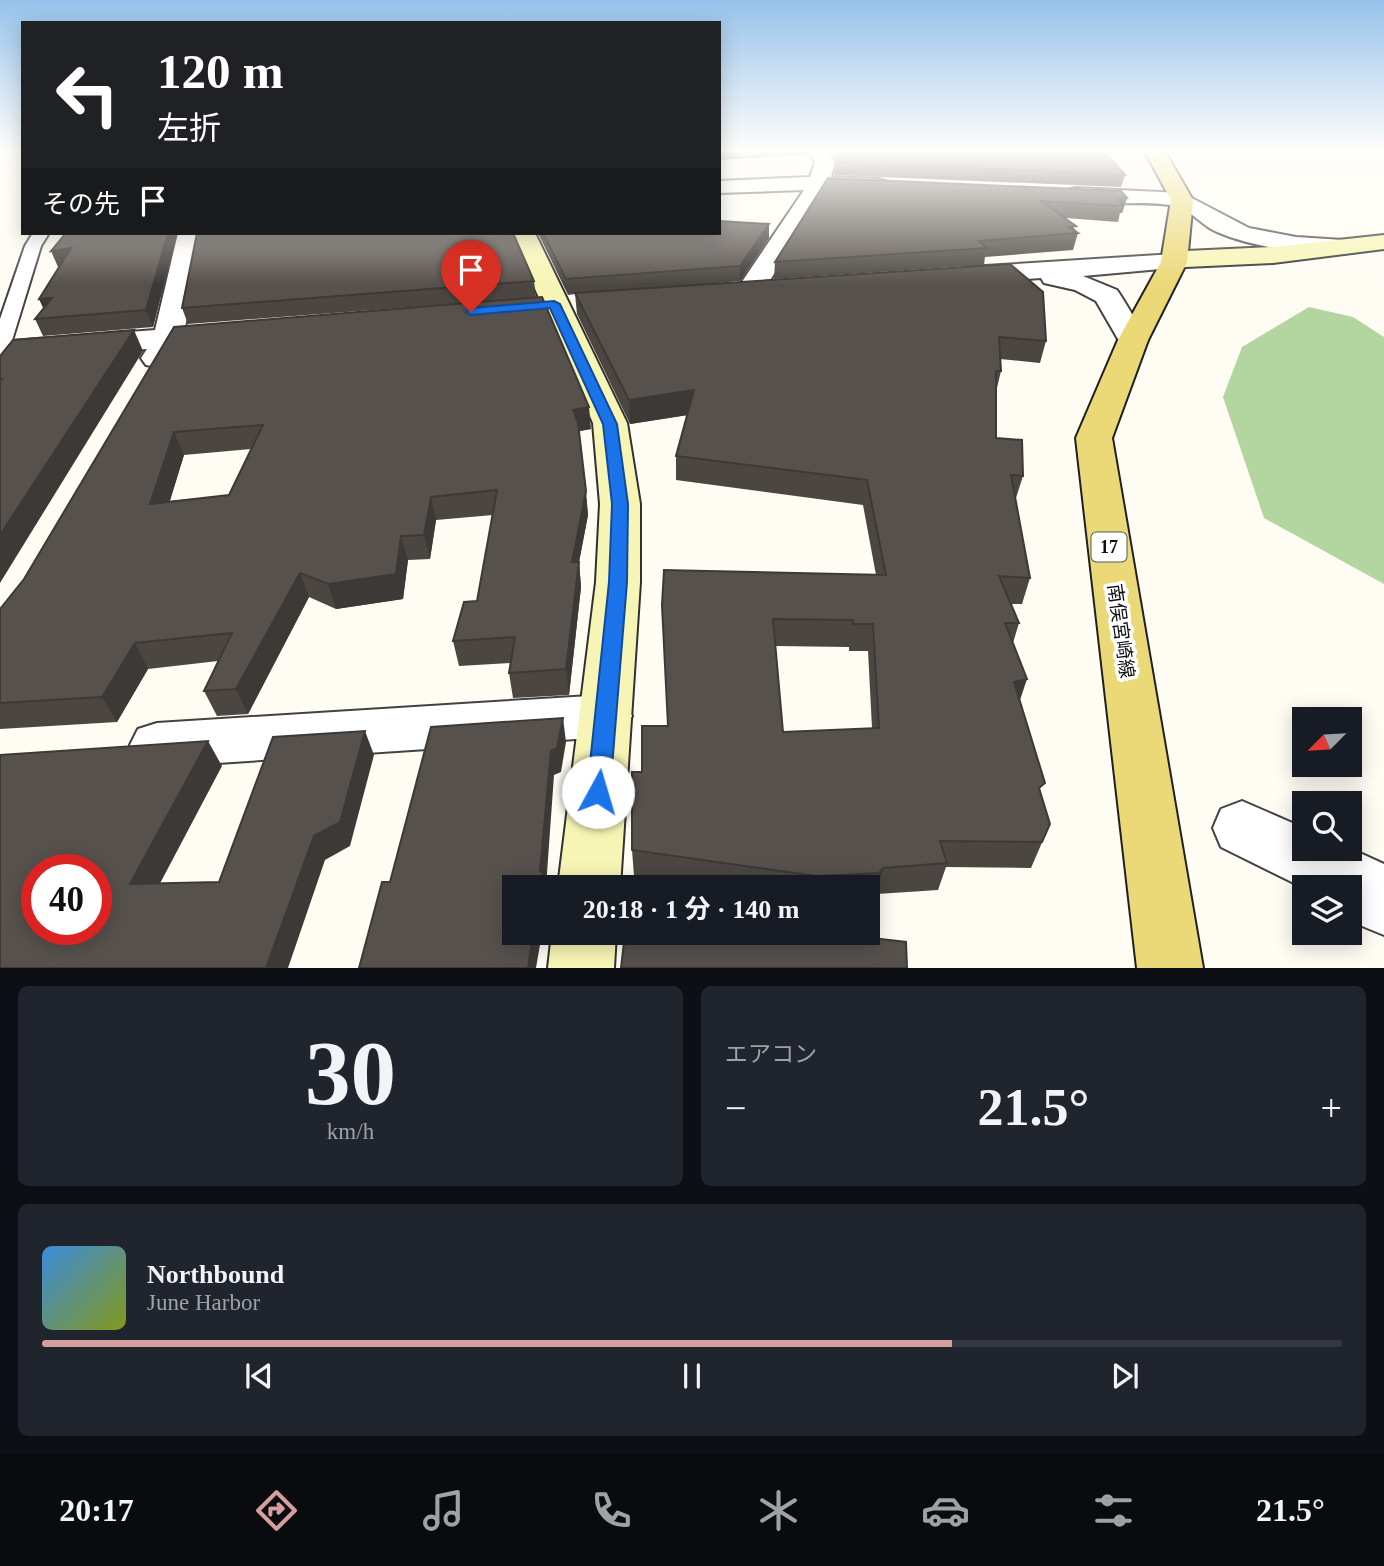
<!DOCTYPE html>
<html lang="ja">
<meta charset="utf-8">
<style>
:root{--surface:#171b24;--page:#20242c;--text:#f1f3f6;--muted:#9ea1a6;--line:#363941;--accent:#d59f9f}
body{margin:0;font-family:"Times New Roman","Noto Sans JP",serif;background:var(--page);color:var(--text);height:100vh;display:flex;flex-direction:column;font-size:26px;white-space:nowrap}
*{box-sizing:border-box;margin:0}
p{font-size:23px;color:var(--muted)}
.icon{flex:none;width:38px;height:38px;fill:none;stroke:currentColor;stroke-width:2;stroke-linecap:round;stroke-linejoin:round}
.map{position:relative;height:968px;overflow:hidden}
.drawer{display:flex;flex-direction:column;gap:18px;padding:18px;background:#0d0f14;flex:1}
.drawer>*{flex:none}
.top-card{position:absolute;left:21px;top:21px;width:700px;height:214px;border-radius:0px;box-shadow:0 4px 18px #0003;background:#202124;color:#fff;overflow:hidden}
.needle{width:46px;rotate:246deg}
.buttons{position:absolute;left:1292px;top:707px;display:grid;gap:14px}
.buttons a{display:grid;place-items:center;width:70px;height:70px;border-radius:0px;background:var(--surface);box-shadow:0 4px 18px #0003;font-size:35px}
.speed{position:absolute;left:21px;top:854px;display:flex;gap:14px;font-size:35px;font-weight:700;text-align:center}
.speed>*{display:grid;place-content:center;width:91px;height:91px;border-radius:50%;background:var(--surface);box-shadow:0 4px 18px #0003;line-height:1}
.speed .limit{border:10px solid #d22;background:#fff;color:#111}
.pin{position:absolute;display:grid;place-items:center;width:60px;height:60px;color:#fff;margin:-72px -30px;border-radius:50% 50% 50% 0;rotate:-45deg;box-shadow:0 0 7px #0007}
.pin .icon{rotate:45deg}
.me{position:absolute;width:77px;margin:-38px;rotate:6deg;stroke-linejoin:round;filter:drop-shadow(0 0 5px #0008)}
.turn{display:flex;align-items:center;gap:24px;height:147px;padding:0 21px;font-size:32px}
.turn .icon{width:91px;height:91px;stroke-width:2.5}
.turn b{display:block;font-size:49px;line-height:60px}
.then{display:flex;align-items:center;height:66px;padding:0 21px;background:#0003;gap:14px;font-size:26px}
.big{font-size:52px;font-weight:700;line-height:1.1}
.drawer .tile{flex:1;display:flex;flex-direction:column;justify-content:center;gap:10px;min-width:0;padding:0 24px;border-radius:10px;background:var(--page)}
.drawer .dial{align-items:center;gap:0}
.dial b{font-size:91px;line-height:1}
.song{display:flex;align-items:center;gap:21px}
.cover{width:84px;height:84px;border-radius:10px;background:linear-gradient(135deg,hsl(210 70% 55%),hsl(70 70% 35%))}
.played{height:7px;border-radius:4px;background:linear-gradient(90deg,var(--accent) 70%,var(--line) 70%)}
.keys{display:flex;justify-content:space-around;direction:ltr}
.heat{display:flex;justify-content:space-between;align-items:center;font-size:38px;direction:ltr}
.drawer .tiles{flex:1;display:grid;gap:18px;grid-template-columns:1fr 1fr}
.tile:last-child{grid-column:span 2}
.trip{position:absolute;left:502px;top:875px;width:378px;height:70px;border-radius:0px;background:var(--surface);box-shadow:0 4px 18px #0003;font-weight:700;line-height:70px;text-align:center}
.dock{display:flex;height:112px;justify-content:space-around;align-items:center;background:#090b0e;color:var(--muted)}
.dock .icon{width:49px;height:49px}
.dock .current{color:var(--accent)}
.dock b{font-size:32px;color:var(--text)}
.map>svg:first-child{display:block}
.forest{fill:#b3d5a0}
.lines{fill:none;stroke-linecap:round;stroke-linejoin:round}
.lane-casing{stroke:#424242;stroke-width:4}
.street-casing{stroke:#424242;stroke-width:4}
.secondary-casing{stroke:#313131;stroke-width:4}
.primary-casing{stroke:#202020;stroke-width:4}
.lane{fill:#fff;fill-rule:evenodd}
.street{fill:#fff;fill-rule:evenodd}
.secondary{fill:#f7f5b5;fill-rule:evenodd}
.primary{fill:#ebd876;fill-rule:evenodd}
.wall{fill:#4b4642;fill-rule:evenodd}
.shaded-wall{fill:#3d3936}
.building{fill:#57514d;stroke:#3d3936;stroke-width:2;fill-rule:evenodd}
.route{fill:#1a73e8;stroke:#114b97;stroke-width:2}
.labels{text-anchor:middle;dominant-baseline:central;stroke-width:7;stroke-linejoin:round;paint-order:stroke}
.shield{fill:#fff;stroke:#575757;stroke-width:2}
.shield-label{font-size:18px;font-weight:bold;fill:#0f0f0f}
.street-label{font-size:19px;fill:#0f0f0f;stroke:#fff}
</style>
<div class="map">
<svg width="1384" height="968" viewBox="0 0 1384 968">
<rect width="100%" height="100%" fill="#fefcf3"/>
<polygon class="forest" points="1309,307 1353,317 1384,337 1384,584 1264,518 1223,397 1242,347"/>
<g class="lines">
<defs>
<polygon id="lane" points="33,233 49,233 41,246 10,347 0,353 0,319 25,246"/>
<g id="street">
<polygon points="807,150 827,150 835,162 831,177 878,179 885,181 889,185 885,189 878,191 826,190 759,298 749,300 739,298 735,292 804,190 719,193 719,181 810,177 815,162"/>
<path d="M1075,188L1182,193L1249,228L1296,237L1359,241L1362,246L1359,251C1324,260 1243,246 1211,229C1200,222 1188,209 1175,206C1140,199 1102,208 1067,200L1064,195L1067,190Z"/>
<polygon points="178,233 202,233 185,328 218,325 229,328 233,334 229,340 179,346 168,365 157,367 146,365 141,358 147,349 0,360 0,342 155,330"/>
<polygon points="1174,254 1183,257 1187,262 1183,267 1083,276 1117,290 1121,296 1148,340 1144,346 1133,349 1122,346 1096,301 1075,290 1044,283 1041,278 969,283 960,281 956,275 960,269 969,267"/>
<polygon points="606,695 624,701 632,716 624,731 606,737 157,767 138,761 130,745 138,729 157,723"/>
<polygon points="1242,801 1304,828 1304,849 1349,848 1384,864 1384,935 1362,926 1349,913 1349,887 1304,888 1221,847 1213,828 1221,809"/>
</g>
<g id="secondary">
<polygon points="511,233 535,233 627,423 640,504 640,582 620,887 558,887 596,582 600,504 593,423"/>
<polygon points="1384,235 1384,249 1273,263 1186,267 1174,270 1165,267 1161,262 1165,257 1186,251 1273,247"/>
<polygon points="552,933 616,933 614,968 548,968"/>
</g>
<polygon id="primary" points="1144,150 1164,150 1193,200 1187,262 1148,340 1112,438 1203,968 1137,968 1076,438 1118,340 1161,262 1171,200"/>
</defs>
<use href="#lane" class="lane-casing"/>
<use href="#street" class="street-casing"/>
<use href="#secondary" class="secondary-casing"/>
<use href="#primary" class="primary-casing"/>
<use href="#lane" class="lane"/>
<use href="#street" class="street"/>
<use href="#secondary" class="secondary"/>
<use href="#primary" class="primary"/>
</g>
<g class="wall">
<polygon points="719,150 808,150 807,155 719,160"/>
<polygon points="836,162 1125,175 1121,187 834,175"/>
<polygon points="828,178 1127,198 1122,213 1120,213 1118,222 1066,218 1078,233 1073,250 985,257 984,265 774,279 775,262"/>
<polygon points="66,233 177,233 153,327 43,336 35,319 44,309 39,299 60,266 58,267"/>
<path d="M538,233H719L769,238L740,281L674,287L1046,341L1040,363L1000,359L1001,371L996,392V438L1023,476L1015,501L1030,578L1022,604H1011L1019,623L1013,643L1020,700L1041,793L1050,824L1031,868L946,867L938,890L877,894L872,899H868V887H711L634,876L632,850L642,772L668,726L662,605L876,575L863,505L676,480V456L688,415L630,424L577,314L575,294L568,295ZM775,646L849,647V651H868L872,728L783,732Z"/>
<path d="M534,281L536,297L591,429L579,431L588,515L579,562L581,587L569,695L513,698L509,673L510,663L459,666L453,641L477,601L493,515L436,520L430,559L408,560L403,599L336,609L309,597L248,714L217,716L204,691L218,661L148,669L117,722L0,729V609L24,579L174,327L505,300L188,324L182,308ZM251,449L229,495L170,501L184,455Z"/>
</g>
<g class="shaded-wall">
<polygon points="1127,198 1122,213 1120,213 1122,206 1119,199"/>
<polygon points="769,224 769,238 740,281 740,266"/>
<polygon points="168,233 177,233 153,327 146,310"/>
<polygon points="71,248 78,264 58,267 51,251"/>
<polygon points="52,298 47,316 39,299"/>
<polygon points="134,330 143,351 0,583 0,535"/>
<polygon points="694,390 694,414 630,424 629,400"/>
<polygon points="589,407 591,429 575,432 573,410"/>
<polygon points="174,432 184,455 161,528 150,504"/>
<polygon points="586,491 588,515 579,562 581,587 569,695 566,669 572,562"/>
<polygon points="431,497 436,520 430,559 424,535"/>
<polygon points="401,536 408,560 403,599 336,609 328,584"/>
<polygon points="300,573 309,597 248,714 236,689"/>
<polygon points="135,643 148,669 117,722 102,697"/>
<polygon points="1027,679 1018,706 1014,682"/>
<polygon points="563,718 566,742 561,772 554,775 546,887 541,887 540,871 551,751"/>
<polygon points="365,731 374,755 350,846 325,860 288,968 266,968 314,836"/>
<polygon points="208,741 222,766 147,908 130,884"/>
<polygon points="883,868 877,894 872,899 879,873"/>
<polygon points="533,933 542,933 536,968 528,968"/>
</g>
<g class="building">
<polygon points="838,150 1103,150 1125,175 836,162"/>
<polygon points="828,178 1121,191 1127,198 1119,199 1122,206 1041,201 1076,226 1069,227 1078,233 979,241 987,248 775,262"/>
<polygon points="719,221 769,224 740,266 566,279 543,233 719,233"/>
<polygon points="66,233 168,233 146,310 35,319 52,298 39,299 71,248 51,251"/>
<polygon points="197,233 513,233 534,281 182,308"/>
<path d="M1010,264L1043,292L1046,341L999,337L1001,371H996V438L1022,440L1023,476L1011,475L1030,578L999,576L1019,623H1005L1027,679L1014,682L1045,783L1039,788L1050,824L1042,842L940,841L947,863L883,868L879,873L816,876L632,850V772H642V726H668L662,605L664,570L886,575L867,480L676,456L694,390L629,400L575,293ZM773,619L853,620V624H873L879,728L783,732Z"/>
<path d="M542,297L589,407L573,410L578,423L586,491L572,562H579L566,669L509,673L515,637L453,641L464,602L477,601L497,490L431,497L424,535L401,536L396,574L328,584L300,573L236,689L204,691L232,633L135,643L102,697L0,703V609L24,579L174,327ZM263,425L229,495L150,504L174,432Z"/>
<polygon points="134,330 0,535 0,381 2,379 0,379 0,356 13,340"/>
<polygon points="563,718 557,748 551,751 540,871 543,872 541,887 514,887 514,933 533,933 528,968 359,968 382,882 390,882 431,727"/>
<path d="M365,731L340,822L314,836L266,968H0V755L208,741L130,884L219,882L273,737ZM37,870H96V929H37Z"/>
<polygon points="625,933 828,933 906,942 907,968 621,968"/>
</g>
<linearGradient id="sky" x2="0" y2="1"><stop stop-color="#96c2eb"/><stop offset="0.53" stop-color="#fffefa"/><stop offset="1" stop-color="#fffefa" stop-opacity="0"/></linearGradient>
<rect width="1384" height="285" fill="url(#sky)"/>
<polygon class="route" points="554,301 560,304 617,424 628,504 627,582 610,792 607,799 598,802 590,799 587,792 609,582 612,504 603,424 550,308 471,315 466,312 471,308"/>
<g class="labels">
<rect class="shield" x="1091.5" y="532.5" width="35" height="29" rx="5"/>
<g class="shield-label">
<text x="1109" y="547">17</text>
</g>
<g class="street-label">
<text transform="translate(1121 631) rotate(82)">南俣宮崎線</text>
</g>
</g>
</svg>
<div class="buttons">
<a><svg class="needle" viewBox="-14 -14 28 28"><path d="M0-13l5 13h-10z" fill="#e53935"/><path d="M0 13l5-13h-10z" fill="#9ea1a6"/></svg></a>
<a><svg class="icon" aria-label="search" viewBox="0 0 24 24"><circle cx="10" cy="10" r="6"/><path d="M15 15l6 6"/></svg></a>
<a><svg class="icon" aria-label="layers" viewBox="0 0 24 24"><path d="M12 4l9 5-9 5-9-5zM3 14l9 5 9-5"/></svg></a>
</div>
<div class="speed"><div class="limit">40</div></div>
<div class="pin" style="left:471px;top:312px;background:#d93025"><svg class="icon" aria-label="arrive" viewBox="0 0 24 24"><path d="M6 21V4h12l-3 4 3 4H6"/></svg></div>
<svg class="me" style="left:598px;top:792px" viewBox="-20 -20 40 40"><circle r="19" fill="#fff"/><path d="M0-13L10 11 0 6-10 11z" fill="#1a73e8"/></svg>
<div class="trip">20:18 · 1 分 · 140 m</div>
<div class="top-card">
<div class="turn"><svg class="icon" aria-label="left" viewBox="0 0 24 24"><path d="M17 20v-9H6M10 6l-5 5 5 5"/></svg><div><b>120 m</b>左折</div></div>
<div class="then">その先<svg class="icon" aria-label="arrive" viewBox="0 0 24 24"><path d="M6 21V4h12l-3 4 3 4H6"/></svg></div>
</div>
</div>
<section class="drawer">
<div class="tiles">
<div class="tile dial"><b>30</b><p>km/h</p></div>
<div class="tile"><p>エアコン</p>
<div class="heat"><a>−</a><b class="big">21.5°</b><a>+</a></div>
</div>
<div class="tile">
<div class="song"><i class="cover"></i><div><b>Northbound</b><p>June Harbor</p></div></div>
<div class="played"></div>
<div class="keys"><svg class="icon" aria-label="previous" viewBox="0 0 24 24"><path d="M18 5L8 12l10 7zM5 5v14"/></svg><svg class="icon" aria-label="pause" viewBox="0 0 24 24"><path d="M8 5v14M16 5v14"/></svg><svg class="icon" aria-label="next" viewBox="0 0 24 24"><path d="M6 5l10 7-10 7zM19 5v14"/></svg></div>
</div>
</div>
</section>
<nav class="dock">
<b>20:17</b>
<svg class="icon current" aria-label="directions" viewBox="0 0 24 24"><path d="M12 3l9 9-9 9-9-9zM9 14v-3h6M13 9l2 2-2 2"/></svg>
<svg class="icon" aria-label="music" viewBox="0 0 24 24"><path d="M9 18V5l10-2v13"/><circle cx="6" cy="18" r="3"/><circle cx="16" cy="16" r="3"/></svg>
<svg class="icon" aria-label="phone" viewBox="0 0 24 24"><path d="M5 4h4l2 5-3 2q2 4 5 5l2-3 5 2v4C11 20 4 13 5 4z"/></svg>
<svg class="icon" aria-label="climate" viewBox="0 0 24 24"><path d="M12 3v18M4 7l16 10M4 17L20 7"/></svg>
<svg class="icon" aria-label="car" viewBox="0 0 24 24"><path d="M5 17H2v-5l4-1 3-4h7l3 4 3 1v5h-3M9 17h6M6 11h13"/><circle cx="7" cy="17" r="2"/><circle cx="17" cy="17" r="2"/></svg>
<svg class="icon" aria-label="filters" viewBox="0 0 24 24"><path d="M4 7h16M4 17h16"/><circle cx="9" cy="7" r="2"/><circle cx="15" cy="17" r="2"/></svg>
<b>21.5°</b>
</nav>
